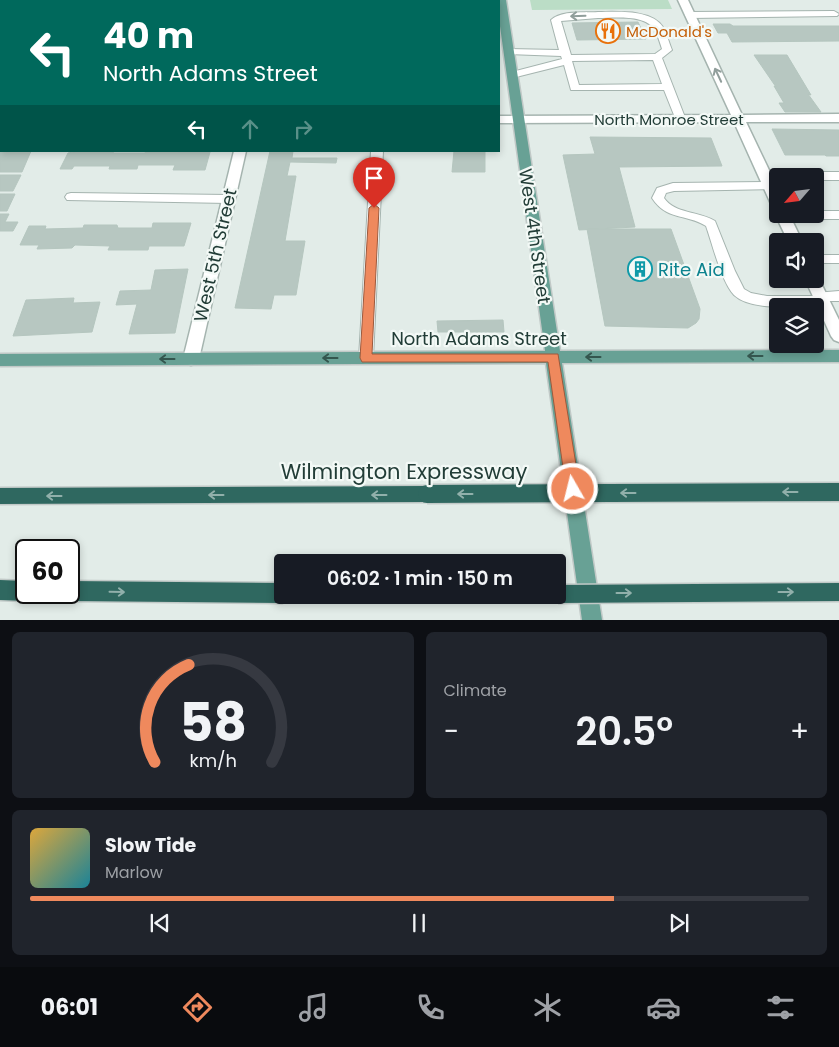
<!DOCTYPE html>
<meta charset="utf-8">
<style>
:root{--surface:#171b24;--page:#20242c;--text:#f1f3f6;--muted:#9ea1a6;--line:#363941;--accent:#ef895d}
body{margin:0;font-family:Poppins,sans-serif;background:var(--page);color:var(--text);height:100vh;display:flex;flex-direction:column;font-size:19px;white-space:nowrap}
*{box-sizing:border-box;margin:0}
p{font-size:16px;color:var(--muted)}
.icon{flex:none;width:28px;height:28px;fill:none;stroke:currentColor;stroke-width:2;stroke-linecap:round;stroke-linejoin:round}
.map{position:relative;height:620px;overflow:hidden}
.side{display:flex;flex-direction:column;gap:12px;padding:12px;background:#0d0f14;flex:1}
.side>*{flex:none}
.hud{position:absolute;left:0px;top:0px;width:500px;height:152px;box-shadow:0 2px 8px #0003;background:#00695c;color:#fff;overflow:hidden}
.needle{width:32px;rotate:242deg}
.tools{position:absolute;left:769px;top:168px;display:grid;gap:10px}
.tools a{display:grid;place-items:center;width:55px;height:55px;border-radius:5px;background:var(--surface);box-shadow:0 2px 8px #0003;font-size:25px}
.speed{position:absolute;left:15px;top:539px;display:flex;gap:10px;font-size:25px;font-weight:700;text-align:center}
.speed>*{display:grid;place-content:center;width:65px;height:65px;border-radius:50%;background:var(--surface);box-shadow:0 2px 8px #0003;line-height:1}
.speed .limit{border:2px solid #111;border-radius:8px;background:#fff;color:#111}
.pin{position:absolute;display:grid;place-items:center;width:42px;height:42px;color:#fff;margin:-51px -21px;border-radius:50% 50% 50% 0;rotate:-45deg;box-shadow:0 0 5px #0007}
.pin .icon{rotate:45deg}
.me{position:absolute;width:55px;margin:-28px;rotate:352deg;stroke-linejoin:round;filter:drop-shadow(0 0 4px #0008)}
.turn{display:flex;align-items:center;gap:18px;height:105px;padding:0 20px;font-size:22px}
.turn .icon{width:65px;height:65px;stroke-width:2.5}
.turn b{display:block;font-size:35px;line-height:42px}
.lanes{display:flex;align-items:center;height:48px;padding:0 20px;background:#0003;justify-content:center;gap:25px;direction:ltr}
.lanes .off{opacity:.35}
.big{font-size:38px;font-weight:600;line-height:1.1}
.side .card{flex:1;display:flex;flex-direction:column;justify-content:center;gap:8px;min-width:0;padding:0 18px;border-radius:8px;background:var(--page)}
.side .dial{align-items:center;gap:0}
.dial svg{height:130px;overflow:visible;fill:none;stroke:var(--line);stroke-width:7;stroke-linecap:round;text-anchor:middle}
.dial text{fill:var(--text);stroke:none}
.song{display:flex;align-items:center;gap:15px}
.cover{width:60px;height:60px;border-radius:8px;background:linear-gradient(135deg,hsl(40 70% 55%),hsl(190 70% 35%))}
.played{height:5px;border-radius:2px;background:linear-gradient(90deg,var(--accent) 75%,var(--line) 75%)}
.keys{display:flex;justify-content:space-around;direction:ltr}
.heat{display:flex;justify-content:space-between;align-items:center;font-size:28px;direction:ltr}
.side .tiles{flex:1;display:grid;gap:12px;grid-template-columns:1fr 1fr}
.card:last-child{grid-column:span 2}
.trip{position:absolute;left:274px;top:554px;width:292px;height:50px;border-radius:5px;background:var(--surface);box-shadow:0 2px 8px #0003;font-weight:600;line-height:50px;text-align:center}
.tab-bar{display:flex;height:80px;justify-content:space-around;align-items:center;background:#090b0e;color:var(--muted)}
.tab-bar .icon{width:35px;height:35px}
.tab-bar .on{color:var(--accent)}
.tab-bar b{font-size:22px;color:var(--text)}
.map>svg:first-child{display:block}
.green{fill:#bbddc6}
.building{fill:#b7c7c1;stroke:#b5c6bf}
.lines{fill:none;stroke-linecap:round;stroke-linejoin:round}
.service-casing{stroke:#a5b4af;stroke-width:2}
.minor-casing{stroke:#a5b4af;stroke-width:3}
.primary-casing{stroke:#c1c9c7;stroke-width:3}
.motorway-casing{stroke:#c1c9c7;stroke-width:3}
.service{fill:#fff;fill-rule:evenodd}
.minor{fill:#fff;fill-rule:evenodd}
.primary{fill:#68a195;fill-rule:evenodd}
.motorway{fill:#2f6860;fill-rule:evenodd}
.motorway-bridge-casing{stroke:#c1c9c7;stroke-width:21;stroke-linecap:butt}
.motorway-bridge{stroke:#2f6860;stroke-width:18}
.oneway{stroke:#909e9b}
.oneway2{stroke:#34564e}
.oneway3{stroke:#91b0ab}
.route{fill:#ef895d;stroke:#9b593c}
.labels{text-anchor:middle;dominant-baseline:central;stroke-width:4.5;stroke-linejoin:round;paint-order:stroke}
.far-food-label{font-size:15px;fill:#c56008;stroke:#f3f9f6;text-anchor:start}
.far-street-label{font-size:15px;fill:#223d37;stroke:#f3f9f6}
.street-label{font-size:18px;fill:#223d37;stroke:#f3f9f6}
.culture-label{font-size:18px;fill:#0d838f;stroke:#f3f9f6;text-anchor:start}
.near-street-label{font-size:21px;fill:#223d37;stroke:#f3f9f6}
</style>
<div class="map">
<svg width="839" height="620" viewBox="0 0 839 620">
<rect width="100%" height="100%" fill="#e2ece8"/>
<polygon class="green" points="530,0 668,0 672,9 532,10"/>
<g class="building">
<polygon points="97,0 222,0 96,1"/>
<polygon points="638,22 646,39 577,40 572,23"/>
<polygon points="713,24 730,24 733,26 839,26 839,41 732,42 727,33 718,33"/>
<polygon points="754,55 787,55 811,95 808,94 821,112 785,112 779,103 784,103 774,86 776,87"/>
<polygon points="772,129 839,130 839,156 826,156 825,155 785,155"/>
<polygon points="0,137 1,151 31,151 22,172 0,172"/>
<polygon points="590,137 711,138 722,166 619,167 635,227 579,230 563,155 595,154"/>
<polygon points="78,151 114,151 113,153 145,153 146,151 210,152 205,170 173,170 175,165 138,165 137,169 109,169 110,166 74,166 72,169 60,169 68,153"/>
<polygon points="270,151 293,151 292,158 337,158 336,163 290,162 287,176 296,176 285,241 305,241 296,295 274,295 271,309 235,308"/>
<polygon points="454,151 485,151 485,172 452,172"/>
<polygon points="0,175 21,175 13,191 0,191"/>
<polygon points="0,194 15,194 7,211 0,211"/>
<polygon points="0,214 9,214 5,222 18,222 13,231 0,231"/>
<polygon points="153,223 191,223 184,246 149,246 148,250 108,250 110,246 75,245 72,248 37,249 39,245 20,245 29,226 46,226 45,229 83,228 84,225 117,225 118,228 152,228"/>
<polygon points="587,229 671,229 700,309 699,319 696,323 688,328 605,326"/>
<polygon points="188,269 175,333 129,334 137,304 116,305 120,291 151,290 155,270"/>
<polygon points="74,298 73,303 100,302 92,332 13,336 26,300"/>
<polygon points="503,320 504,332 438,332 437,321"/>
</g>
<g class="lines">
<defs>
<g id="service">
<rect x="407" y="0" width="8" height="1"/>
<polygon points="834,11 839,14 837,16 690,18 685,15 690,12"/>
<path d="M598,12C617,12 651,9 663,27C667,34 669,43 672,50L662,58L686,120L685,122H677L676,120L664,90H571L564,65L512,78L508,77V73L562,59L561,56L508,54L505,53V49L559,50L551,20C562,10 584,13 598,12ZM598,18C614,18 645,14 655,30C658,36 660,43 662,49L655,54L571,55L561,21ZM653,60L662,84L579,85L572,61Z"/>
<polygon points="371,151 383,151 373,358 371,362 366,364 361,362 359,358"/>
<polygon points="765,172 839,172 839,180 815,180 815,176 778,176 778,180 761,179 759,176 761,173"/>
<path d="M769,182L775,186L773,189L674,191L666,193L664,198C675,214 699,211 715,221L735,271L744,289L751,293L767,296H813L815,293L839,291V301H829L827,304L822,306C799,306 752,312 734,295C722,283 712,243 706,226C685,213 667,221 652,198L657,188L673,183Z"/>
<polygon points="71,193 228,195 234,199 228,203 67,200 65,197 67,194"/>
<polygon points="815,211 839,211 839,219 782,219 776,215 778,212 815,214"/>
<rect x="815" y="255" width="24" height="8"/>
</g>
<g id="minor">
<polygon points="678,0 688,0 742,115 839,114 839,122 746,122 778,189 778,208 771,204 734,122 499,123 499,116 731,115"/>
<polygon points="0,118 1,119 1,126 0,126"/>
<polygon points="234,151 246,151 199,359 197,363 191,365 185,363 183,359"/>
<polygon points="777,211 778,214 789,214 802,241 788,241 775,214"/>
<polygon points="815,275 819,279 839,320 839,342 834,340 831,336 805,279 815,279"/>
</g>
<polygon id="primary" points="496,0 506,0 560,351 839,350 839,362 562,363 602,620 582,620 546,363 0,366 0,354 545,351 499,19 499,1"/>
<g id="motorway">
<polygon points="427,486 433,488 436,494 433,500 427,502 0,504 0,488"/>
<polygon points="0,580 26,581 26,592 35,592 33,598 26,601 0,600"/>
<polygon points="69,581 282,583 282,595 291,595 289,600 282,603 69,601 62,598 60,592 69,592"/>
</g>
</defs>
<use href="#service" class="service-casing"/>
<use href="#minor" class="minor-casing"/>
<use href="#primary" class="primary-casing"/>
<use href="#motorway" class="motorway-casing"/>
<use href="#service" class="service"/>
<use href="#minor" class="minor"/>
<use href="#primary" class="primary"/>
<use href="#motorway" class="motorway"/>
<defs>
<g id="motorway-bridge">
<polyline points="427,494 839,492"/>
<polyline points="558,594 839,592"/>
</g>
</defs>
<use href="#motorway-bridge" class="motorway-bridge-casing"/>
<use href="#motorway-bridge" class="motorway-bridge"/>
</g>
<defs><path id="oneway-shaft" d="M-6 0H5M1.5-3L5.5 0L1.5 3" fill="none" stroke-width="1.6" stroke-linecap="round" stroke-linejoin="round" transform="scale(1.25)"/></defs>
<g class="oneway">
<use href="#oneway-shaft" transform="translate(578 16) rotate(178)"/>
<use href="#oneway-shaft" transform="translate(718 75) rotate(-115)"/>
</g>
<g class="oneway2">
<use href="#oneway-shaft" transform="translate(755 356) rotate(180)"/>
<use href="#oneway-shaft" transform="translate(593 357) rotate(180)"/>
<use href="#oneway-shaft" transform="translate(330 358) rotate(180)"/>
<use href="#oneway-shaft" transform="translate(167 359) rotate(180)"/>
</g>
<g class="oneway3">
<use href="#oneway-shaft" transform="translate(790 492) rotate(180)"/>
<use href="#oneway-shaft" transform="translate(628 493) rotate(180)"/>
<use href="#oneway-shaft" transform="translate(465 494) rotate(180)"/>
<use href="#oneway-shaft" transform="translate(216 495) rotate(180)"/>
<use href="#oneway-shaft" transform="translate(379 495) rotate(180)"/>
<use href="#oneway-shaft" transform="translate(54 496) rotate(180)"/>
<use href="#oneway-shaft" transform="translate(117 592) rotate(1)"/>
<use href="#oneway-shaft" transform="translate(786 592)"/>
<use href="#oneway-shaft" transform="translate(624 593)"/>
</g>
<polygon class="route" points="374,204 379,208 372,354 558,354 580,489 578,494 573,495 568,494 566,489 548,362 362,362 360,358 369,208"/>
<defs>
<symbol id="restaurant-ring" viewBox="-11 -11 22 22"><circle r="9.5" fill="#f3f9f6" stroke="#e8710a" stroke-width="1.5"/><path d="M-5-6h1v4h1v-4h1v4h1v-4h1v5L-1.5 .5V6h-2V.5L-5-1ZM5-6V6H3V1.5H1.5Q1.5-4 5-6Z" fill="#e8710a"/></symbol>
<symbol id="building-ring" viewBox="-11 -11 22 22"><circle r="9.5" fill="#f3f9f6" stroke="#0f9aa8" stroke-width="1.5"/><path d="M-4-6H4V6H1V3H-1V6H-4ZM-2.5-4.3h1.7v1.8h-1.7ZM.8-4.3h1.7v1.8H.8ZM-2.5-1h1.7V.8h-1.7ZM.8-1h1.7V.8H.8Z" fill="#0f9aa8"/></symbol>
</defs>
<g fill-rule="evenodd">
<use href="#restaurant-ring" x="594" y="17" width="28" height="28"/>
<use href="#building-ring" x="626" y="255" width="28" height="28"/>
</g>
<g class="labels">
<g class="far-food-label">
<text x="626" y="31">McDonald's</text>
</g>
<g class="far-street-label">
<text x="669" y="119">North Monroe Street</text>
</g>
<g class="street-label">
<text transform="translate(535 236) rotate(82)">West 4th Street</text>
<text transform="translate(215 255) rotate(-77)">West 5th Street</text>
<text x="479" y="338">North Adams Street</text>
</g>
<g class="culture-label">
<text x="658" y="269">Rite Aid</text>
</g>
<g class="near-street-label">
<text x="404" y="471">Wilmington Expressway</text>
</g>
</g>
</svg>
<div class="tools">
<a><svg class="needle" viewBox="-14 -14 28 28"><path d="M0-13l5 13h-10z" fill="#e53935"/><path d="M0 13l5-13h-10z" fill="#9ea1a6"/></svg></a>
<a><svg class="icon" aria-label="sound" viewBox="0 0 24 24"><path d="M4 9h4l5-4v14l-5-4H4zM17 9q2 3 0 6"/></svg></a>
<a><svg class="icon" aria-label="layers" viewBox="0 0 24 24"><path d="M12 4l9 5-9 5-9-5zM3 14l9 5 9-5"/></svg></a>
</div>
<div class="speed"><div class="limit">60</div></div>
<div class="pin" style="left:374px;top:208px;background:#d93025"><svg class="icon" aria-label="arrive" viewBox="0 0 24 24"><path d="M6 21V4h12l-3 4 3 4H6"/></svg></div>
<svg class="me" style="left:573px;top:489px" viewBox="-20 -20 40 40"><circle r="17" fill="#ef895d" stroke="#fff" stroke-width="3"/><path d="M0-11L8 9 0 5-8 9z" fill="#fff"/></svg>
<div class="trip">06:02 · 1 min · 150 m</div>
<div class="hud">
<div class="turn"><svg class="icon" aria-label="left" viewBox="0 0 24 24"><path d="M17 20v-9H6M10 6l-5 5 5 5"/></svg><div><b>40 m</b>North Adams Street</div></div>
<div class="lanes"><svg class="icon" aria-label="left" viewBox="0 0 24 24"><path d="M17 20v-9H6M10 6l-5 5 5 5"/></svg><svg class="icon off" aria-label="ahead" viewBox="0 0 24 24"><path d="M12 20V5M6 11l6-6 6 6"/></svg><svg class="icon off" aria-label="right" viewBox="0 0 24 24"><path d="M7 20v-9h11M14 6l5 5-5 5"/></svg></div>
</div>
</div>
<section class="side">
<div class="tiles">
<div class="card dial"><svg viewBox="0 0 100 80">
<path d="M14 69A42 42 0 1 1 86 69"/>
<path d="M14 69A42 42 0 0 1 35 9" stroke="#ef895d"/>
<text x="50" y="56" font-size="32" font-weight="700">58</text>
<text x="50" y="72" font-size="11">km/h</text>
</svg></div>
<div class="card"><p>Climate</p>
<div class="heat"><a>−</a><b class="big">20.5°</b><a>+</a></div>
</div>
<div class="card">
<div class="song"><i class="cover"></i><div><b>Slow Tide</b><p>Marlow</p></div></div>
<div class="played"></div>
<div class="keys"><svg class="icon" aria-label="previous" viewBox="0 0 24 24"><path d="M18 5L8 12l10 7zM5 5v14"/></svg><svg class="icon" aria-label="pause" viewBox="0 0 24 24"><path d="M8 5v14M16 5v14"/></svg><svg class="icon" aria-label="next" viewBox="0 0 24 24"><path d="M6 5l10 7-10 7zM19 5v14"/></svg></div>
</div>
</div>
</section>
<nav class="tab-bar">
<b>06:01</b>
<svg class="icon on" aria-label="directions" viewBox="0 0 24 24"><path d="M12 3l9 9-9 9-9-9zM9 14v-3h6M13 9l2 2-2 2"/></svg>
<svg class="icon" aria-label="music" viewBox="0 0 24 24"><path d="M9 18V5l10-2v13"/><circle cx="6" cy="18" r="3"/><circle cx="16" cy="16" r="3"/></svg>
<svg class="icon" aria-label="phone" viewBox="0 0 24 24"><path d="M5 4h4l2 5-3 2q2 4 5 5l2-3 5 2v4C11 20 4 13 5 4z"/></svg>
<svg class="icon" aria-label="climate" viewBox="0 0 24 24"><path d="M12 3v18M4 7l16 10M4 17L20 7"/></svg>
<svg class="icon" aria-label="car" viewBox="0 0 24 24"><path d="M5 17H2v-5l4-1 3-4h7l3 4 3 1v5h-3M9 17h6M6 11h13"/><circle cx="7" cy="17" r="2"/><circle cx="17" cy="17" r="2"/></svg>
<svg class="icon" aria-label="filters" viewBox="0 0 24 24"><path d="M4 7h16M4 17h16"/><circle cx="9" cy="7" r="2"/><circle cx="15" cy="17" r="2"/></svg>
</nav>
